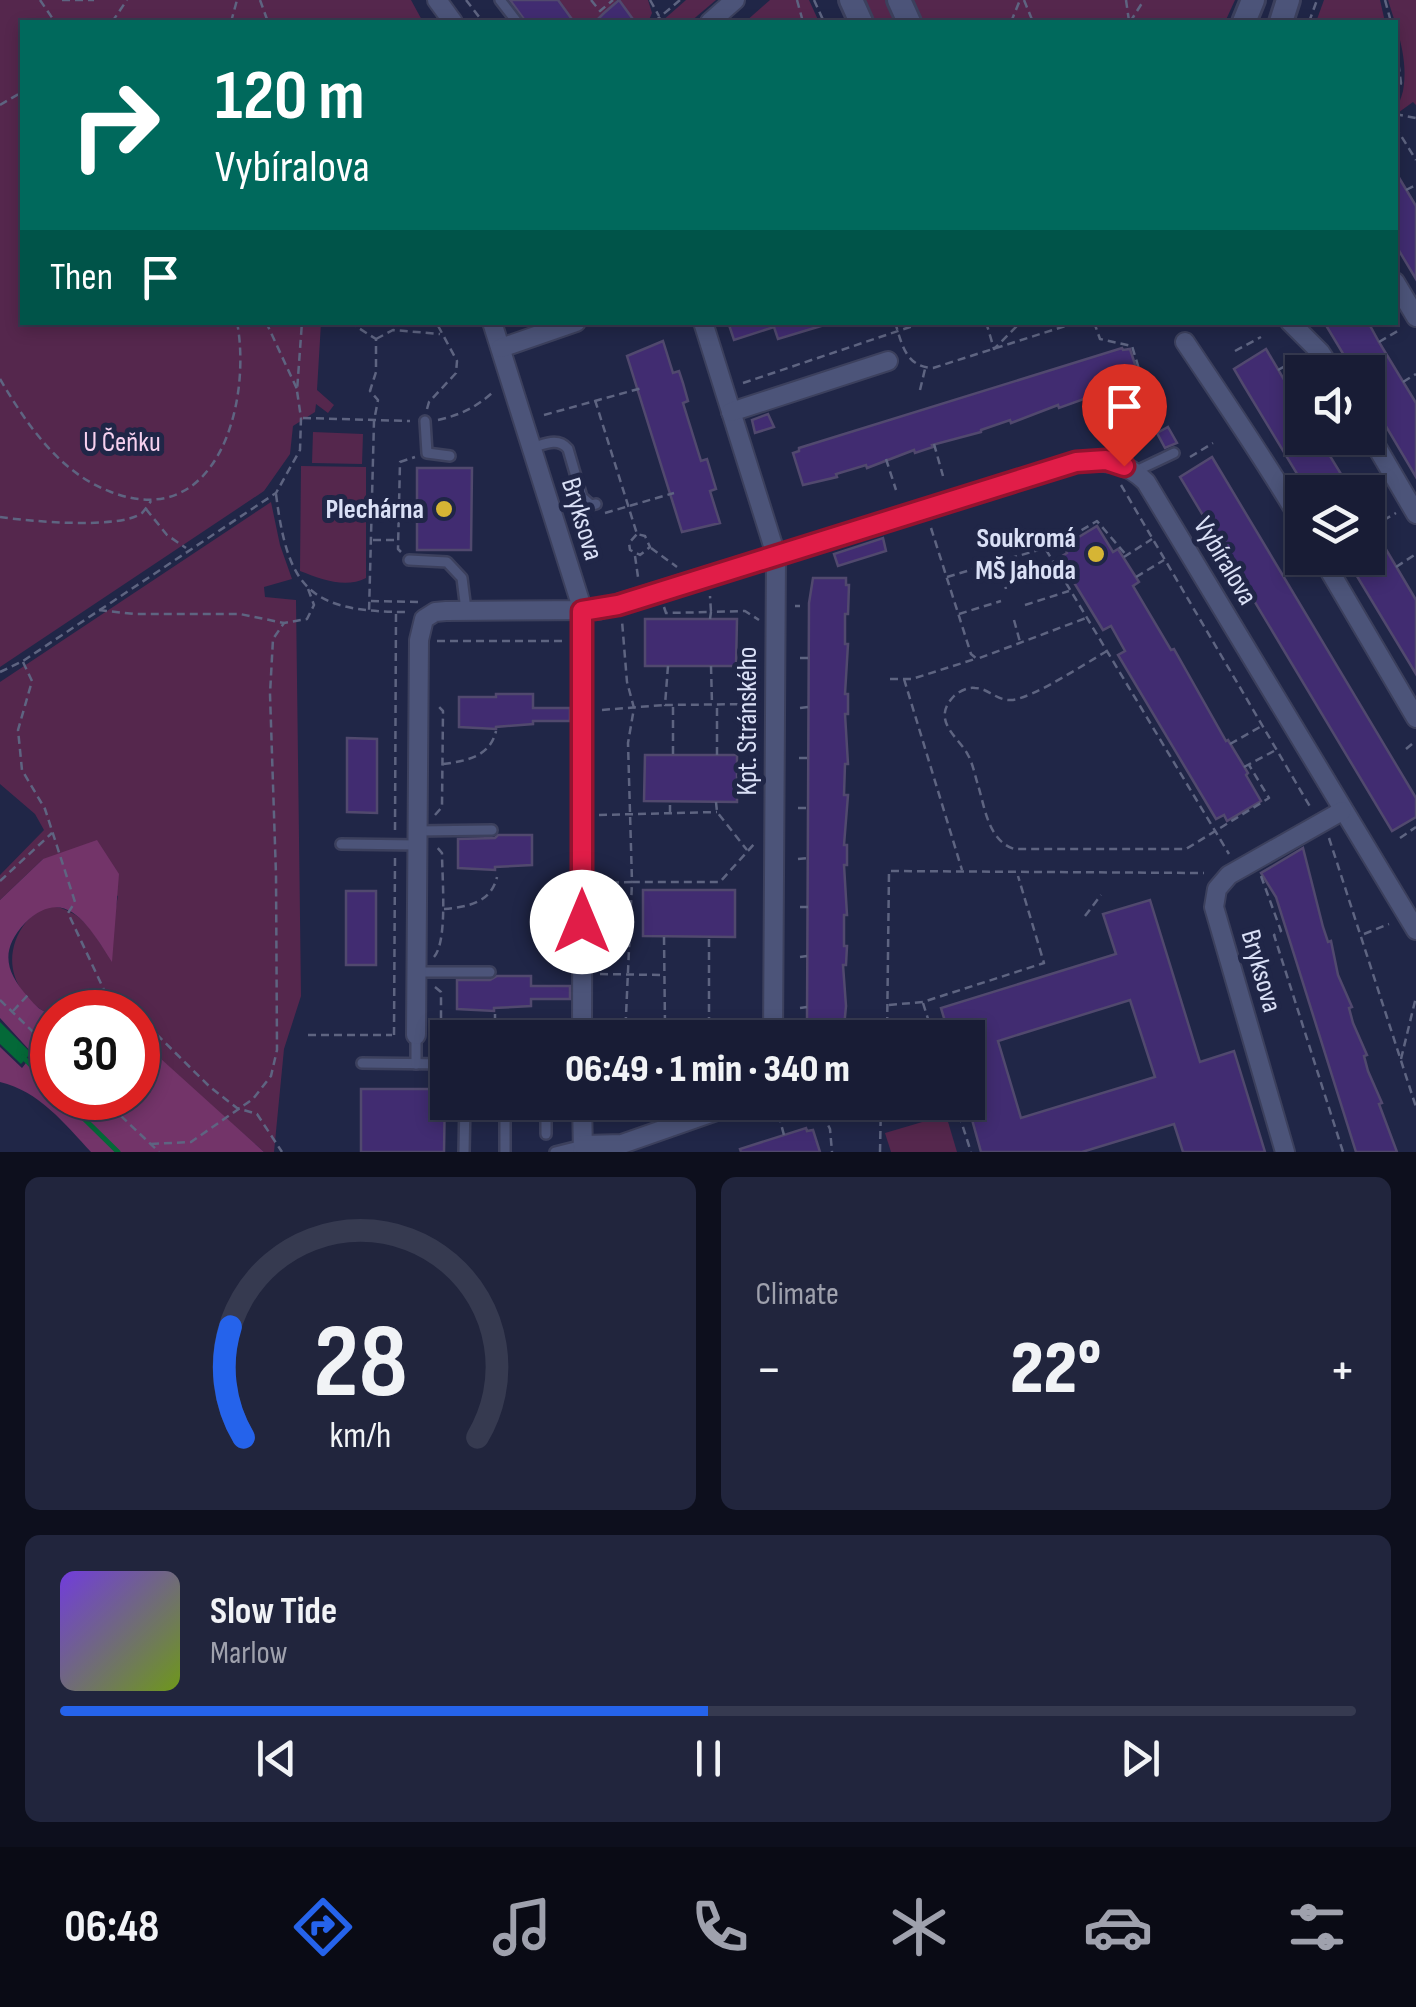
<!DOCTYPE html>
<meta charset="utf-8">
<style>
:root{--surface:#181c35;--page:#21253d;--text:#f1f3f6;--muted:#9fa1ad;--line:#363a50;--accent:#2563eb}
body{margin:0;font-family:"Sofia Sans Condensed",sans-serif;background:var(--page);color:var(--text);height:100vh;display:flex;flex-direction:column;font-size:38px;white-space:nowrap}
*{box-sizing:border-box;margin:0}
p{font-size:32px;color:var(--muted)}
.icon{flex:none;width:55px;height:55px;fill:none;stroke:currentColor;stroke-width:2;stroke-linecap:round;stroke-linejoin:round}
.map{position:relative;height:1152px;overflow:hidden}
.drawer{display:flex;flex-direction:column;gap:25px;padding:25px;background:#0d0f1d;flex:1}
.drawer>*{flex:none}
.top-card{position:absolute;left:20px;top:20px;width:1378px;height:305px;border-radius:0px;box-shadow:0 5px 15px #0003,0 0 0 2px var(--line);background:#00695c;color:#fff;overflow:hidden}
.fabs{position:absolute;left:1285px;top:355px;display:grid;gap:20px}
.fabs a{display:grid;place-items:center;width:100px;height:100px;border-radius:0px;background:var(--surface);box-shadow:0 5px 15px #0003,0 0 0 2px var(--line);font-size:50px}
.speed{position:absolute;left:30px;top:990px;display:flex;gap:20px;font-size:50px;font-weight:700;text-align:center}
.speed>*{display:grid;place-content:center;width:130px;height:130px;border-radius:50%;background:var(--surface);box-shadow:0 5px 15px #0003,0 0 0 2px var(--line);line-height:1}
.speed .limit{border:15px solid #d22;background:#fff;color:#111}
.pin{position:absolute;display:grid;place-items:center;width:85px;height:85px;color:#fff;margin:-102px -42px;border-radius:50% 50% 50% 0;rotate:-45deg;box-shadow:0 0 10px #0007}
.pin .icon{rotate:45deg}
.me{position:absolute;width:110px;margin:-55px;rotate:0deg;stroke-linejoin:round;filter:drop-shadow(0 0 8px #0008)}
.turn{display:flex;align-items:center;gap:35px;height:210px;padding:0 30px;font-size:45px}
.turn .icon{width:130px;height:130px;stroke-width:2.5}
.turn b{display:block;font-size:70px;line-height:85px}
.then{display:flex;align-items:center;height:95px;padding:0 30px;background:#0003;gap:20px;font-size:38px}
.big{font-size:75px;font-weight:800;line-height:1.1}
.drawer .tile{flex:1;display:flex;flex-direction:column;justify-content:center;gap:15px;min-width:0;padding:0 35px;border-radius:15px;background:var(--page)}
.drawer .dial{align-items:center;gap:0}
.dial svg{height:260px;overflow:visible;fill:none;stroke:var(--line);stroke-width:7;stroke-linecap:round;text-anchor:middle}
.dial text{fill:var(--text);stroke:none}
.song{display:flex;align-items:center;gap:30px}
.cover{width:120px;height:120px;border-radius:15px;background:linear-gradient(135deg,hsl(260 70% 55%),hsl(80 70% 35%))}
.played{height:10px;border-radius:5px;background:linear-gradient(90deg,var(--accent) 50%,var(--line) 50%)}
.keys{display:flex;justify-content:space-around;direction:ltr}
.heat{display:flex;justify-content:space-between;align-items:center;font-size:55px;direction:ltr}
.drawer .tiles{flex:1;display:grid;gap:25px;grid-template-columns:1fr 1fr}
.tile:last-child{grid-column:span 2}
.trip{position:absolute;left:430px;top:1020px;width:555px;height:100px;border-radius:0px;background:var(--surface);box-shadow:0 5px 15px #0003,0 0 0 2px var(--line);font-weight:800;line-height:100px;text-align:center}
.tab-bar{display:flex;height:160px;justify-content:space-around;align-items:center;background:#0a0b15;color:var(--muted)}
.tab-bar .icon{width:70px;height:70px}
.tab-bar .current{color:var(--accent)}
.tab-bar b{font-size:45px;color:var(--text)}
.map>svg:first-child{display:block}
.green{fill:#55274d}
.forest{fill:#733469}
.water{fill:#046938}
.lines{fill:none;stroke-linecap:round;stroke-linejoin:round}
.stream{stroke:#046938;stroke-width:5}
.building{fill:#412c71;stroke:#51496e;stroke-width:2.5;fill-rule:evenodd}
.service-casing{stroke:#3c405d;stroke-width:14}
.minor-casing{stroke:#3c405d;stroke-width:22}
.tertiary-casing{stroke:#3c405d;stroke-width:28}
.path{stroke:#5e6481;stroke-width:2.5;stroke-dasharray:8 5;stroke-linecap:butt}
.service{stroke:#4c5479;stroke-width:9}
.minor{stroke:#4c5479;stroke-width:18}
.tertiary{stroke:#4c5479;stroke-width:22}
.route-casing{stroke:#92132f;stroke-width:25}
.route{stroke:#e11d48;stroke-width:18}
.poi-dot{fill:#d6b534;stroke:#202647;stroke-width:4}
.labels{text-anchor:middle;dominant-baseline:central;stroke-width:10;stroke-linejoin:round;paint-order:stroke}
.park-label{font-size:28px;fill:#f7d1ef;stroke:#202647}
.poi-label{font-size:28px;font-weight:bold;fill:#dae0f6;stroke:#202647;text-anchor:end}
.street-label{font-size:28px;fill:#dae0f6;stroke:#202647}
</style>
<div class="map">
<svg width="1416" height="1152" viewBox="0 0 1416 1152">
<rect width="100%" height="100%" fill="#202647"/>
<g class="green">
<polygon points="0,0 411,0 423,22 22,22 22,322 321,323 317,390 334,405 328,413 316,404 315,412 293,426 290,454 264,491 0,667"/>
<polygon points="558,0 617,0 596,22 574,22"/>
<polygon points="619,0 648,0 652,13 649,20 635,22"/>
<polygon points="686,0 716,0 690,22 661,22"/>
<polygon points="770,0 809,0 819,22 745,22"/>
<polygon points="861,0 886,0 897,22 871,22"/>
<polygon points="911,0 1235,0 1225,22 922,22"/>
<polygon points="1324,0 1380,0 1385,22 1316,22"/>
<path d="M1388,0H1416V105L1413,102L1395,115C1397,107 1401,99 1403,91C1409,60 1397,29 1388,0Z"/>
<polygon points="313,432 363,434 362,464 312,463"/>
<path d="M301,466L366,467V578C345,589 321,579 300,571Z"/>
<path d="M271,502L280,545L292,579L264,587L265,597L296,600L301,996L284,1049L274,1152H264L138,1040V1012H87L79,1004L50,1015C12,995 0,956 26,922C42,906 52,902 72,913C91,923 99,945 112,959V927L118,896L43,859L0,900V875L44,830L35,814L0,784V682Z"/>
<polygon points="946,1115 957,1152 891,1152 885,1133"/>
</g>
<path class="forest" d="M97,840L119,874L112,962C90,928 66,883 25,923C0,950 5,971 28,997C36,1006 41,1012 52,1014V1098H138V1040H140L264,1152H91C65,1124 39,1091 0,1082V1047L22,1068L33,1054L0,1018V900L43,859Z"/>
<polygon class="water" points="0,1022 31,1053 21,1064 0,1044"/>
<g class="lines">
<g class="stream">
<polyline points="23,1057 52,1087"/>
<polyline points="63,1098 118,1152"/>
</g>
</g>
<g class="building">
<polygon points="510,0 558,0 574,22 526,22"/>
<polygon points="619,0 635,22 595,22 604,13"/>
<polygon points="1395,171 1416,206 1416,279 1395,244"/>
<polygon points="728,322 821,322 821,326 778,339 774,327 734,340"/>
<polygon points="1324,322 1368,322 1379,342 1416,403 1416,477 1368,396 1368,372 1354,372"/>
<polygon points="663,341 673,373 679,371 683,383 688,401 683,403 701,461 707,459 716,489 710,491 720,523 682,532 627,356"/>
<polygon points="1122,348 1123,350 1130,349 1140,380 1133,382 1134,385 1107,394 1106,391 1059,408 1058,405 1011,423 1010,420 981,430 981,432 932,445 933,447 915,453 914,450 867,468 866,465 836,474 837,477 803,485 793,453 799,451 799,448"/>
<polygon points="1266,349 1302,410 1302,438 1319,438 1352,492 1308,492 1244,386 1234,369"/>
<polygon points="768,414 774,427 755,433 752,420"/>
<polygon points="1168,427 1177,443 1165,448 1157,433"/>
<polygon points="1212,457 1416,798 1416,817 1392,831 1180,477"/>
<polygon points="417,468 472,468 471,550 417,550"/>
<polygon points="1368,519 1416,600 1416,674 1346,558 1368,558"/>
<polygon points="1097,526 1113,552 1118,549 1139,582 1133,586 1171,650 1174,649 1226,741 1228,740 1248,773 1246,775 1261,801 1227,821 1224,815 1216,819 1118,655 1125,651 1111,626 1103,630 1059,558 1067,553 1064,546"/>
<polygon points="883,538 886,551 838,566 834,554"/>
<polygon points="813,578 846,578 846,585 849,585 848,614 845,614 845,644 848,644 845,694 848,694 848,714 845,714 848,764 845,764 844,795 848,795 844,845 847,845 847,865 844,865 847,915 844,915 844,946 847,946 846,965 843,965 846,1006 843,1038 810,1038 810,1022 807,1022 809,603"/>
<polygon points="645,619 737,619 736,666 645,666"/>
<polygon points="496,694 533,694 533,708 570,708 570,721 533,721 533,724 496,727 496,729 459,727 459,697 496,697"/>
<polygon points="347,738 377,739 377,813 347,812"/>
<polygon points="645,755 737,755 737,802 644,801"/>
<polygon points="498,835 532,835 532,865 495,867 495,870 458,868 458,839 495,838"/>
<polygon points="1303,848 1323,927 1328,942 1331,941 1338,975 1352,1007 1349,1008 1353,1023 1367,1055 1364,1056 1368,1071 1382,1103 1379,1104 1397,1152 1356,1152 1276,897 1261,873"/>
<polygon points="643,890 735,890 735,937 643,936"/>
<rect x="346" y="891" width="30" height="74"/>
<path d="M1150,900L1200,1062L1234,1051L1265,1152H1183L1174,1124L1082,1152H981L968,1105V1038H950L941,1008L1116,954L1103,914ZM1130,1000L1155,1077L1021,1118L998,1041Z"/>
<polygon points="497,976 531,976 531,986 570,986 570,999 531,999 531,1006 494,1008 494,1011 457,1009 457,980 490,980"/>
<polygon points="361,1089 445,1089 444,1152 361,1152"/>
<polygon points="806,1128 807,1131 813,1130 820,1152 741,1152 740,1149"/>
</g>
<g class="lines">
<defs>
<g id="service">
<polyline points="500,0 517,22"/>
<polyline points="425,421 427,453 450,456"/>
<path d="M531,448C545,444 558,437 568,449L582,497L591,505L596,504"/>
<polyline points="1136,471 1174,453"/>
<polyline points="409,560 447,562 462,578 466,610"/>
<polyline points="418,831 492,830"/>
<polyline points="341,844 418,845"/>
<polyline points="417,972 490,972"/>
<polyline points="362,1063 448,1064"/>
<polyline points="416,1064 416,1035"/>
<polyline points="546,1102 546,1134"/>
<polyline points="464,1152 465,1102"/>
<polyline points="505,1152 505,1102"/>
<polyline points="555,1152 583,1145"/>
</g>
<g id="minor">
<polyline points="437,0 453,22"/>
<polyline points="710,22 735,0"/>
<polyline points="1395,282 1416,317"/>
<polyline points="492,322 583,611 582,1038"/>
<polyline points="703,322 776,555 773,1038"/>
<polyline points="1290,322 1320,352 1333,372"/>
<path d="M1185,342C1225,402 1266,461 1302,523"/>
<polyline points="501,348 576,322"/>
<polyline points="731,412 888,361"/>
<polyline points="1368,432 1416,514"/>
<polyline points="1322,558 1416,718"/>
<path d="M416,1035L419,640L424,619L435,612L446,611L598,610L1076,462C1105,460 1125,461 1146,482L1416,930"/>
<polyline points="582,1102 583,1152"/>
<polyline points="583,1145 622,1144 742,1102"/>
<polyline points="1285,1152 1214,907 1217,889 1229,875 1342,811"/>
</g>
<g id="tertiary">
<polyline points="851,0 861,22"/>
<polyline points="899,0 909,22"/>
<polyline points="1244,22 1253,0"/>
<polyline points="1281,22 1288,0"/>
</g>
</defs>
<use href="#service" class="service-casing"/>
<use href="#minor" class="minor-casing"/>
<use href="#tertiary" class="tertiary-casing"/>
<g class="path">
<polyline points="40,0 55,22"/>
<polyline points="62,0 94,0"/>
<polyline points="260,0 268,22"/>
<polyline points="466,0 483,22"/>
<polyline points="591,0 600,11 613,0"/>
<polyline points="650,0 659,16"/>
<polyline points="797,0 803,22"/>
<polyline points="814,0 824,22"/>
<polyline points="1024,0 1033,22"/>
<polyline points="1126,0 1129,21"/>
<polyline points="1385,0 1391,22"/>
<polyline points="112,22 127,0"/>
<polyline points="231,22 237,0"/>
<polyline points="654,22 680,0"/>
<polyline points="1011,22 1020,0"/>
<polyline points="1130,22 1144,0"/>
<polyline points="1309,22 1317,0"/>
<polyline points="1395,38 1401,83 1395,102"/>
<polyline points="0,105 22,92"/>
<polyline points="1395,114 1416,118"/>
<polyline points="1395,126 1416,160"/>
<polyline points="1406,190 1416,185"/>
<polyline points="266,322 297,389"/>
<polyline points="349,322 376,339 376,372 370,391 378,400 374,421 369,613"/>
<path d="M895,322C902,345 906,367 933,368L1078,322"/>
<polyline points="986,322 994,349 1021,322"/>
<polyline points="1094,322 1100,339 1132,346 1143,382 1131,410"/>
<polyline points="376,339 393,330 440,334"/>
<polyline points="1379,342 1401,329"/>
<polyline points="1235,351 1261,337"/>
<polyline points="1278,370 1300,358"/>
<path d="M0,379C27,425 60,473 111,492C218,533 252,401 237,322"/>
<polyline points="1403,382 1416,374"/>
<polyline points="743,383 925,322"/>
<polyline points="920,390 925,369"/>
<polyline points="595,400 637,534 645,536 650,547 640,555 630,550 629,543 637,534"/>
<polyline points="427,409 429,402 456,373 457,361 436,322"/>
<polyline points="1302,409 1302,408"/>
<polyline points="544,415 642,388"/>
<polyline points="303,418 410,421"/>
<path d="M438,420C460,415 475,408 492,393"/>
<polyline points="1126,420 1129,449"/>
<polyline points="934,444 943,476"/>
<polyline points="1325,448 1343,438"/>
<polyline points="1190,457 1213,443"/>
<polyline points="886,459 896,490"/>
<polyline points="1121,485 1312,810"/>
<polyline points="1349,488 1373,474"/>
<path d="M276,494C288,590 310,612 408,612"/>
<polyline points="146,509 167,535 186,548"/>
<polyline points="605,513 674,493"/>
<path d="M0,517C28,521 119,530 142,513C144,511 149,504 151,501"/>
<polyline points="571,523 588,518"/>
<polyline points="1372,527 1396,513"/>
<polyline points="931,528 971,654 977,659 1086,618"/>
<polyline points="373,540 395,540"/>
<polyline points="651,548 677,567"/>
<polyline points="1048,550 1097,521 1127,556"/>
<polyline points="1288,550 1296,545"/>
<polyline points="401,552 398,549 400,462 415,457"/>
<polyline points="635,556 638,577"/>
<polyline points="1124,557 1152,539"/>
<polyline points="998,562 1006,589"/>
<polyline points="1396,567 1416,554"/>
<polyline points="947,577 1045,548 1229,854"/>
<polyline points="1136,577 1164,560"/>
<polyline points="371,601 418,602"/>
<polyline points="1025,605 1069,591"/>
<polyline points="795,606 800,606"/>
<polyline points="664,607 666,613 711,612 710,596"/>
<polyline points="99,610 134,614 240,614 284,623"/>
<polyline points="959,614 1001,601"/>
<polyline points="710,619 711,612 745,611 759,620"/>
<polyline points="1014,620 1020,642"/>
<polyline points="437,641 564,641"/>
<path d="M1107,651C1086,663 1032,699 1011,700C997,701 988,688 975,688C967,687 960,691 954,696C930,721 959,737 968,755C973,764 975,776 978,785C985,808 988,840 1014,849H1186L1269,798L1249,765"/>
<polyline points="800,658 809,658"/>
<polyline points="23,662 32,681 18,730 22,770 45,809 75,902 68,913 105,992 132,1012"/>
<polyline points="668,666 665,705 759,704"/>
<polyline points="711,666 712,704"/>
<polyline points="0,672 23,661 276,493 300,450 301,418 297,391 302,322"/>
<polyline points="890,679 912,679 975,659"/>
<polyline points="904,679 962,870"/>
<polyline points="673,707 673,755"/>
<polyline points="800,708 809,707"/>
<polyline points="602,710 664,705"/>
<polyline points="1230,744 1260,727"/>
<polyline points="1406,749 1412,744"/>
<polyline points="717,755 717,707"/>
<polyline points="799,758 808,758"/>
<path d="M443,764C466,761 490,757 496,731"/>
<polyline points="1244,767 1274,751"/>
<polyline points="716,802 717,812 747,850"/>
<polyline points="798,808 808,808"/>
<polyline points="670,813 670,801"/>
<polyline points="435,815 442,807 443,711 436,704"/>
<polyline points="599,815 717,812"/>
<polyline points="395,830 396,612"/>
<polyline points="1329,838 1416,1107"/>
<polyline points="1400,838 1416,827"/>
<polyline points="395,858 394,1035 399,1035"/>
<polyline points="798,859 808,858"/>
<polyline points="1261,876 1281,931 1274,935 1343,1152"/>
<polyline points="0,881 52,833"/>
<polyline points="598,883 632,882 628,743 634,708 627,682 622,621"/>
<polyline points="800,907 808,907"/>
<path d="M444,909C467,907 491,903 497,877"/>
<polyline points="1085,916 1101,895"/>
<polyline points="1364,934 1389,924"/>
<polyline points="664,937 665,1025"/>
<path d="M434,957C448,941 442,877 442,853L435,845"/>
<polyline points="800,957 807,956"/>
<polyline points="600,974 662,975"/>
<polyline points="435,987 441,992 441,1035"/>
<polyline points="0,1000 52,1050"/>
<polyline points="923,1003 934,1038"/>
<polyline points="889,1005 923,1002 1044,963 1018,876"/>
<polyline points="800,1008 807,1007"/>
<polyline points="13,1011 28,995"/>
<polyline points="138,1016 210,1087 237,1108 257,1114 282,1152"/>
<polyline points="709,1025 709,937"/>
<polyline points="308,1035 392,1035"/>
<polyline points="432,1035 564,1036"/>
<polyline points="495,1035 495,1013"/>
<polyline points="625,1038 632,882 720,882 755,843"/>
<polyline points="887,1038 889,871 1204,873"/>
<polyline points="1401,1059 1416,997"/>
<polyline points="102,1098 159,1152"/>
<polyline points="775,1102 784,1135"/>
<polyline points="817,1102 830,1129 832,1152"/>
<polyline points="955,1102 971,1152"/>
<polyline points="151,1144 191,1142 253,1099 271,1076 277,1050 276,875 270,694 273,639 284,623 307,619 314,605 307,586"/>
<polyline points="880,1152 881,1102"/>
</g>
<use href="#service" class="service"/>
<use href="#minor" class="minor"/>
<use href="#tertiary" class="tertiary"/>
</g>
<g class="lines">
<defs>
<polyline id="route" points="582,922 582,611 618,605 1076,462 1106,460 1124,466"/>
</defs>
<use href="#route" class="route-casing"/>
<use href="#route" class="route"/>
</g>
<g class="poi-dot">
<circle cx="444" cy="509" r="10"/>
<circle cx="1096" cy="554" r="10"/>
</g>
<g class="labels">
<g class="park-label">
<text x="122" y="442">U Čeňku</text>
</g>
<g class="poi-label">
<text x="424" y="509">Plechárna</text>
<text x="1076" y="538">Soukromá<tspan x="1076" dy="32">MŠ Jahoda</tspan></text>
</g>
<g class="street-label">
<text transform="translate(582 519) rotate(73)">Bryksova</text>
<text transform="translate(1225 561) rotate(59)">Vybíralova</text>
<text transform="translate(747 721) rotate(-90)">Kpt. Stránského</text>
<text transform="translate(1261 971) rotate(74)">Bryksova</text>
</g>
</g>
</svg>
<div class="fabs">
<a><svg class="icon" aria-label="sound" viewBox="0 0 24 24"><path d="M4 9h4l5-4v14l-5-4H4zM17 9q2 3 0 6"/></svg></a>
<a><svg class="icon" aria-label="layers" viewBox="0 0 24 24"><path d="M12 4l9 5-9 5-9-5zM3 14l9 5 9-5"/></svg></a>
</div>
<div class="speed"><div class="limit">30</div></div>
<div class="pin" style="left:1124px;top:466px;background:#d93025"><svg class="icon" aria-label="arrive" viewBox="0 0 24 24"><path d="M6 21V4h12l-3 4 3 4H6"/></svg></div>
<svg class="me" style="left:582px;top:922px" viewBox="-20 -20 40 40"><circle r="19" fill="#fff"/><path d="M0-13L10 11 0 6-10 11z" fill="#e11d48"/></svg>
<div class="trip">06:49 · 1 min · 340 m</div>
<div class="top-card">
<div class="turn"><svg class="icon" aria-label="right" viewBox="0 0 24 24"><path d="M7 20v-9h11M14 6l5 5-5 5"/></svg><div><b>120 m</b>Vybíralova</div></div>
<div class="then">Then<svg class="icon" aria-label="arrive" viewBox="0 0 24 24"><path d="M6 21V4h12l-3 4 3 4H6"/></svg></div>
</div>
</div>
<section class="drawer">
<div class="tiles">
<div class="tile dial"><svg viewBox="0 0 100 80">
<path d="M14 69A42 42 0 1 1 86 69"/>
<path d="M14 69A42 42 0 0 1 10 35" stroke="#2563eb"/>
<text x="50" y="56" font-size="32" font-weight="700">28</text>
<text x="50" y="72" font-size="11">km/h</text>
</svg></div>
<div class="tile"><p>Climate</p>
<div class="heat"><a>−</a><b class="big">22°</b><a>+</a></div>
</div>
<div class="tile">
<div class="song"><i class="cover"></i><div><b>Slow Tide</b><p>Marlow</p></div></div>
<div class="played"></div>
<div class="keys"><svg class="icon" aria-label="previous" viewBox="0 0 24 24"><path d="M18 5L8 12l10 7zM5 5v14"/></svg><svg class="icon" aria-label="pause" viewBox="0 0 24 24"><path d="M8 5v14M16 5v14"/></svg><svg class="icon" aria-label="next" viewBox="0 0 24 24"><path d="M6 5l10 7-10 7zM19 5v14"/></svg></div>
</div>
</div>
</section>
<nav class="tab-bar">
<b>06:48</b>
<svg class="icon current" aria-label="directions" viewBox="0 0 24 24"><path d="M12 3l9 9-9 9-9-9zM9 14v-3h6M13 9l2 2-2 2"/></svg>
<svg class="icon" aria-label="music" viewBox="0 0 24 24"><path d="M9 18V5l10-2v13"/><circle cx="6" cy="18" r="3"/><circle cx="16" cy="16" r="3"/></svg>
<svg class="icon" aria-label="phone" viewBox="0 0 24 24"><path d="M5 4h4l2 5-3 2q2 4 5 5l2-3 5 2v4C11 20 4 13 5 4z"/></svg>
<svg class="icon" aria-label="climate" viewBox="0 0 24 24"><path d="M12 3v18M4 7l16 10M4 17L20 7"/></svg>
<svg class="icon" aria-label="car" viewBox="0 0 24 24"><path d="M5 17H2v-5l4-1 3-4h7l3 4 3 1v5h-3M9 17h6M6 11h13"/><circle cx="7" cy="17" r="2"/><circle cx="17" cy="17" r="2"/></svg>
<svg class="icon" aria-label="filters" viewBox="0 0 24 24"><path d="M4 7h16M4 17h16"/><circle cx="9" cy="7" r="2"/><circle cx="15" cy="17" r="2"/></svg>
</nav>
